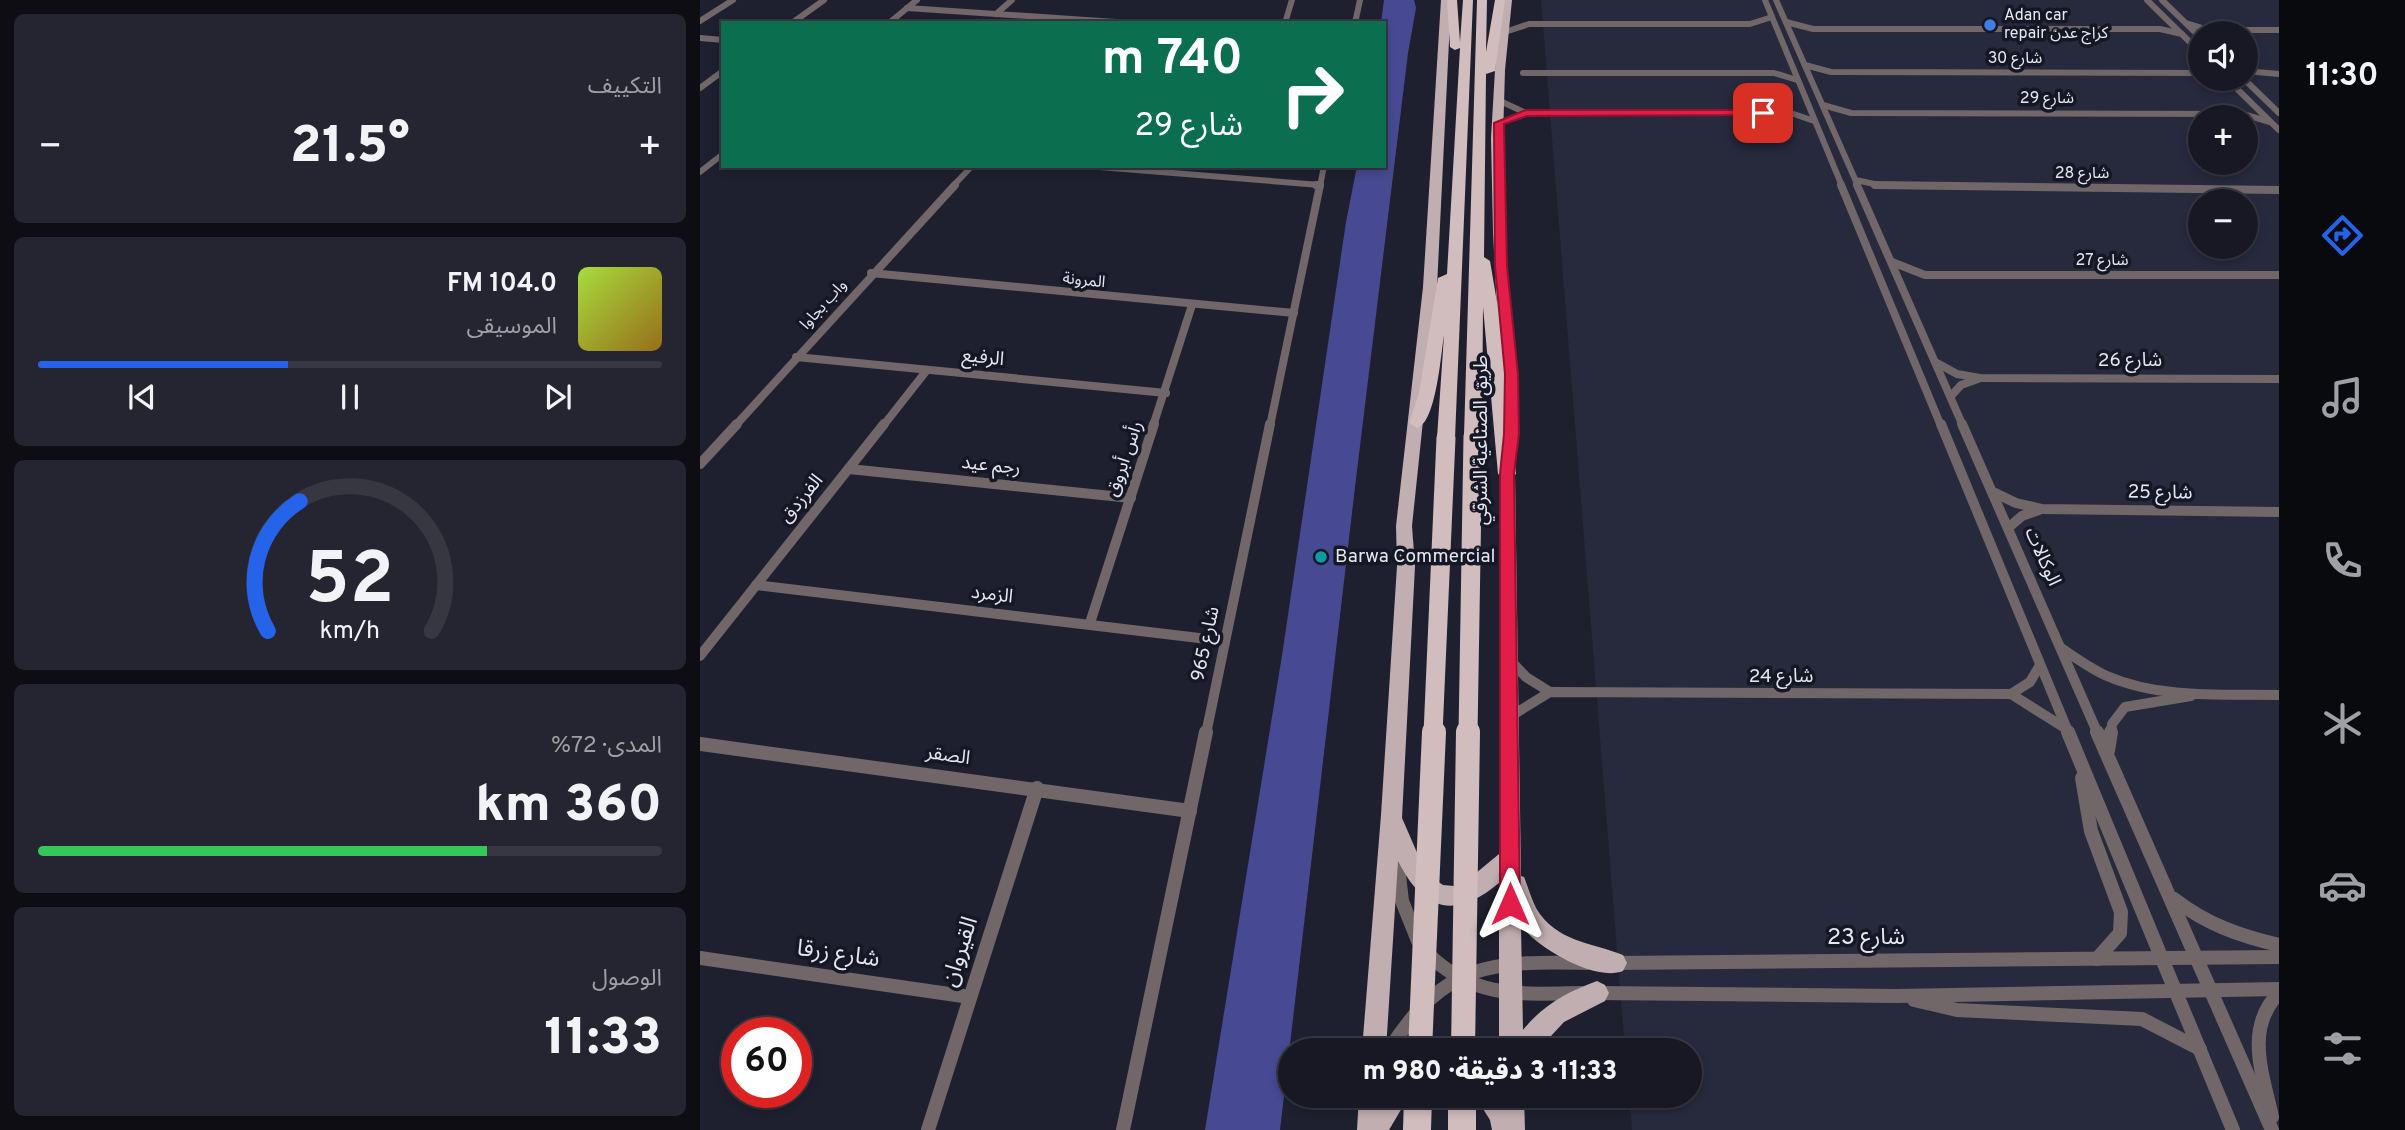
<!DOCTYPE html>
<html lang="ar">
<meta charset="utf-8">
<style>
:root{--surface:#171823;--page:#242530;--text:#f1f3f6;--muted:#9ea0a6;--line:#363741;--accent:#2563eb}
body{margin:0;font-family:Overpass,"Noto Sans Arabic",sans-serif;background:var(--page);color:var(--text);direction:rtl;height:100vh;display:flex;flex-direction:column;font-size:26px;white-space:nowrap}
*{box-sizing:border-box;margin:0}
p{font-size:23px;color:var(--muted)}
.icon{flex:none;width:38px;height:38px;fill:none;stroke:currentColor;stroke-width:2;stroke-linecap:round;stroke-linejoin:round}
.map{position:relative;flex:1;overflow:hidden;direction:ltr}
.side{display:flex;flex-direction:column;gap:14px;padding:14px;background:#0d0d13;width:700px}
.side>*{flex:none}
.hud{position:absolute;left:21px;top:21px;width:665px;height:147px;border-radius:0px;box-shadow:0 4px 10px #0003,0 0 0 2px var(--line);direction:rtl;background:#0b6e4f;color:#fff;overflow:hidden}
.buttons{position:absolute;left:1488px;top:21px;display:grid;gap:14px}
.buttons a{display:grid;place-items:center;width:70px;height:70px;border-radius:50%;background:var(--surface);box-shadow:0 4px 10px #0003,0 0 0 2px var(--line);font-size:35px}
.speed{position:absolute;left:21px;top:1017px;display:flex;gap:14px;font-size:35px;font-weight:700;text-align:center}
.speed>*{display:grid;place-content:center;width:91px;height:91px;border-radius:50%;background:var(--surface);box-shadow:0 4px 10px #0003,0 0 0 2px var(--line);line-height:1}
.speed .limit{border:10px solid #d22;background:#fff;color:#111}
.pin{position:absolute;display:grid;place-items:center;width:60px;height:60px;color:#fff;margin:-30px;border-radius:14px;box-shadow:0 4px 10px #0006}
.me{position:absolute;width:77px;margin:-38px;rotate:0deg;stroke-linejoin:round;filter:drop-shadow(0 0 5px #0008)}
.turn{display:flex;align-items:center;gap:24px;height:147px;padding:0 28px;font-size:32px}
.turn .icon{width:91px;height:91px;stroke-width:2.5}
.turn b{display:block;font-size:49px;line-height:60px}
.big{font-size:52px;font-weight:800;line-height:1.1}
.side .tile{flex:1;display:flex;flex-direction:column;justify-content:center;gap:10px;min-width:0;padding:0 24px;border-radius:10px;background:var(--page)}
.side .dial{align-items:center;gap:0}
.dial svg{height:182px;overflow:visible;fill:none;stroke:var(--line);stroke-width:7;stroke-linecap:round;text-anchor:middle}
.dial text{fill:var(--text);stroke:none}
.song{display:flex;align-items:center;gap:21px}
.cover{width:84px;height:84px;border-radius:10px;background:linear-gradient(135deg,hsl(80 70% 55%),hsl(40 70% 35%))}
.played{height:7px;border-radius:4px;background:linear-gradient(90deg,var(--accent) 40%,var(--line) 40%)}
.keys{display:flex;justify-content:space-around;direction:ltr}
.heat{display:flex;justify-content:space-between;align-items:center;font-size:38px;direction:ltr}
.charge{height:10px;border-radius:5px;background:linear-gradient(90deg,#34c759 72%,var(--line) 0)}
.trip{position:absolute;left:578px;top:1038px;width:424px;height:70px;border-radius:35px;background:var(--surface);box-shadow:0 4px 10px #0003,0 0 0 2px var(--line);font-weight:800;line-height:70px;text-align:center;direction:rtl}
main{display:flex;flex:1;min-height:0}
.tab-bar{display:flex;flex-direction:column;width:126px;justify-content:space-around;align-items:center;background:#090a0e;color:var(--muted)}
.tab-bar .icon{width:49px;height:49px}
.tab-bar .current{color:var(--accent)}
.tab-bar b{font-size:32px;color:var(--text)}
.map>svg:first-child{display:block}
.built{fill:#27293d;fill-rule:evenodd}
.building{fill:#474992}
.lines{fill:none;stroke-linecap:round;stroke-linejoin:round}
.minor-far3{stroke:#716768;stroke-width:6}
.minor-far2{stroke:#716768;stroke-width:8}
.minor-far1{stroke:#716768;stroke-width:10}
.minor{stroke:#716768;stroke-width:14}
.primary{fill:#c1aeb0;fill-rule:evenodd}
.trunk{fill:#d1bcbe;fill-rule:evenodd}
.trunk-bridge-far1{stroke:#d1bcbe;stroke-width:19}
.trunk-bridge{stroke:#d1bcbe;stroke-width:24}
.route{fill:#e11d48;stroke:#92132f;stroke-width:2}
.shop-dot{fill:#3f7fe0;stroke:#161725;stroke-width:2.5}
.culture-dot{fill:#0f9aa8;stroke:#161725;stroke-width:2.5}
.labels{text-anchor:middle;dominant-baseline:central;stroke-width:7;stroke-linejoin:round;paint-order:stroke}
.far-poi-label{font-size:16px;fill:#e4e6f0;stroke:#161725;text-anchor:start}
.far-street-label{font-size:16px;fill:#e4e6f0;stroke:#161725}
.street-label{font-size:19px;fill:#e4e6f0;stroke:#161725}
.poi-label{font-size:19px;fill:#e4e6f0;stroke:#161725;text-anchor:start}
.near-street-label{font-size:23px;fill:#e4e6f0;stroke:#161725}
</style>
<main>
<nav class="tab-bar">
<b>11:30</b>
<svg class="icon current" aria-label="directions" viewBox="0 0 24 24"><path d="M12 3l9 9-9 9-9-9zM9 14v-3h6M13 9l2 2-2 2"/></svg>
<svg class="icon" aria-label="music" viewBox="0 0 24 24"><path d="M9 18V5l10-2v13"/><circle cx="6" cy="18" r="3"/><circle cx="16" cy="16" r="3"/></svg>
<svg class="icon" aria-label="phone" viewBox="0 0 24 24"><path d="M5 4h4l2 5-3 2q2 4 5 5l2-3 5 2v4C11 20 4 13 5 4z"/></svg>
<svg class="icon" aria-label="climate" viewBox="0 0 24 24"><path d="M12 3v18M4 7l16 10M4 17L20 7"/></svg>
<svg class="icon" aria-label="car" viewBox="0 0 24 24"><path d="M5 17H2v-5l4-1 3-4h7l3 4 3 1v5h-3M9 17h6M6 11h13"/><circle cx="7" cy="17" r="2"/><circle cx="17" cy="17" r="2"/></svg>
<svg class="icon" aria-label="filters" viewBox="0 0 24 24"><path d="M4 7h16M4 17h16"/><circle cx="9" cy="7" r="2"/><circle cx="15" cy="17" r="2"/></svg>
</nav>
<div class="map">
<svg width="1579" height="1130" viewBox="0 0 1579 1130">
<rect width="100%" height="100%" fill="#1f202f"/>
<path class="built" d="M841,0H1579V1130H932L929,1096H989V1050H925ZM1500,33H1545V79H1500ZM1500,117H1545V163H1500ZM1500,201H1545V247H1500Z"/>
<polygon class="building" points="684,0 714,0 716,8 708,53 655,487 580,1130 505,1130 583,649 646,222 657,166 684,166 684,23 681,23"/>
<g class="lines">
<g class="minor-far3">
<polyline points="1065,0 1142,186"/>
<polyline points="1076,0 1158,186"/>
<polyline points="1447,0 1500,52"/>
<polyline points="1462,0 1500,37"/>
<polyline points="207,8 431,23"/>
<polyline points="296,14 312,0"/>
<polyline points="0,21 33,0"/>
<polyline points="1086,22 1113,29 1460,29 1482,34"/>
<polyline points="92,23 124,0"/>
<polyline points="189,23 217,0"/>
<polyline points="585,23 592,0"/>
<polyline points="655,23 660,0"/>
<polyline points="1486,23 1509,30 1579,30"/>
<polyline points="805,32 829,24 1050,24 1072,17"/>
<polyline points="0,38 23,40"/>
<polyline points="1105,65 1131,72 1500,73"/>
<polyline points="1545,71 1579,74"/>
<polyline points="823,73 1074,73 1097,80"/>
<polyline points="1527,79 1579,130"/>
<polyline points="1544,79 1579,113"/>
<polyline points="0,88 23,71"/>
<polyline points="798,100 826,113"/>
<polyline points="1123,105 1151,113 1543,114 1570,122"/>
<polyline points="799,123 826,113 1091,113 1114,121"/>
<polyline points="387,166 620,185"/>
<polyline points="0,172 23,154"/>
<polyline points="1156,180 1183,186"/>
<polyline points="253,186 272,166"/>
<polyline points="620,186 624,166"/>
</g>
<g class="minor-far2">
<polyline points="616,185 620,185"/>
<polyline points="1141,185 1241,426"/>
<polyline points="1157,185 1263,426"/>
<polyline points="1175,185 1579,190"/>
<polyline points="1192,262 1225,275 1579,275"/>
<polyline points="171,273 594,313"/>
<polyline points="96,357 466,393"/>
<polyline points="1237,363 1257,374 1280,378 1579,379"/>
<polyline points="1251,396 1261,385 1278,379"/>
<polyline points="35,426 255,185"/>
<polyline points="183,426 227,370"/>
<polyline points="453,426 492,305"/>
<polyline points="570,426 620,185"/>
</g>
<g class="minor-far1">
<polyline points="1241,424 1369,734"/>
<polyline points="1262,424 1398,734"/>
<polyline points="0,464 37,424"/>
<polyline points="149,469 431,498"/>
<polyline points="1293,492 1316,503 1342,509 1579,512"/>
<polyline points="1308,528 1322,516 1339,510"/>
<polyline points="56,585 524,641"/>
<polyline points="390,623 454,424"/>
<path d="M1361,648C1376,658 1391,669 1407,676C1460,699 1523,694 1579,695"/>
<polyline points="0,656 184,424"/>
<polyline points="809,659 826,677 850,692"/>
<polyline points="1311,694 1365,728"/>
<polyline points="811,716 850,692 1311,694 1330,682 1340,665"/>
<polyline points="506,734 570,424"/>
<polyline points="1411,734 1412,724 1425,707 1491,696"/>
</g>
<g class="minor">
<polyline points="1368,732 1533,1130"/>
<polyline points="1397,732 1572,1130"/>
<polyline points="0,744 490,811"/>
<polyline points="1408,751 1411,732"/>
<polyline points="1382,778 1391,831 1421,912 1420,933 1397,959"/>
<polyline points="696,849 702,901 718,941"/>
<path d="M1474,899C1506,924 1540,936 1579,945"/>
<path d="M728,954C774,999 821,994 881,993"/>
<polyline points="0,958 270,997"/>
<polyline points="914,963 1579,957"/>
<polyline points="897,993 1197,996 1579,989"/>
<polyline points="1214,1000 1257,1010 1442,1019 1500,1049"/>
<path d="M689,1050C745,962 791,961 887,963"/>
<path d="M1572,1117C1563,1075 1544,1028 1579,993"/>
<polyline points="228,1130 337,788"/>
<polyline points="423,1130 506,732"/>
</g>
<g class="primary">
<path d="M741,0H751L737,287L712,526L715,566L702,818L722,864L734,879L743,885L754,886L764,883L799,854V474L802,405L793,232L791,138L795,70L802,0H812L805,70L803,138L805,232L818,405L815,474L821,876L824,877C828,887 831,898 836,908C856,942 891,942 923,955L927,963L923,971C895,982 838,948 821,926L823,1030C843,1005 867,992 897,981L905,985L909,993L905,1001L864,1022L838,1050H799V883C755,920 723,911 698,861L686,1050H662L681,815L697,566L696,526L723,287Z"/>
<polygon points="659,1096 709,1096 689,1130 657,1130"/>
<polygon points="775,1096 824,1096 825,1130 792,1130 790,1120"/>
</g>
<g class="trunk">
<path d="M747,0H757L760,42L763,0H773L755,438L746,444L737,438L744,335C741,354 736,423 717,428L709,423L719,393L738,278L747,274L760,48L755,50L750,47Z"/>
<polygon points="777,0 787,0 786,52 795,0 805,0 795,71 786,74 784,257 790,261 799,314 816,474 807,480 798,474 783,307 782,436 773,442 764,436"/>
<polygon points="704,1096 732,1096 731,1130 703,1130"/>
<rect x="748" y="1096" width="28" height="34"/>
</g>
<g class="trunk-bridge-far1">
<polyline points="733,734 746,438"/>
<polyline points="768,734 773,436"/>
</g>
<g class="trunk-bridge">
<polyline points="720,1050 734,732"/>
<polyline points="763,1050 768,732"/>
</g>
</g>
<polygon class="route" points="1063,110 1066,115 827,116 804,124 807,266 818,374 819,434 814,474 820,904 817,910 810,913 803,910 800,904 800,474 804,434 805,374 795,266 794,123 826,110"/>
<circle class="shop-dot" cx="1290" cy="25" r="7"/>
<circle class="culture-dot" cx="621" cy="557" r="7"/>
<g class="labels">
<g class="far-poi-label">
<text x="1304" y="16">Adan car<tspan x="1304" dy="18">repair كراج عدن</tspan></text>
</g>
<g class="far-street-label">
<text x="1315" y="59">شارع 30</text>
<text x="1347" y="99">شارع 29</text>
<text x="1382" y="174">شارع 28</text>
<text x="1402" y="261">شارع 27</text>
<text transform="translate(384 281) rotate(6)">المرونة</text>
<text transform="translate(124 305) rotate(-48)">واب بجاوا</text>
</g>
<g class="street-label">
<text transform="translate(283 358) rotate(6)">الرفيع</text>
<text x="1430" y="361">شارع 26</text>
<text transform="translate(782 440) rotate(-90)">طريق الصناعية الشرقي</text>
<text transform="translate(425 459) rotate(-71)">رأس أبروق</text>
<text transform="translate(291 466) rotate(6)">رجم عيد</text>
<text transform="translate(1460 493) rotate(1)">شارع 25</text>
<text transform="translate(102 499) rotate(-51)">الفرزدق</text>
<text transform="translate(1342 557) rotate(66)">الوكالات</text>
<text transform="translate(292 595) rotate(7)">الزمرد</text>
<text transform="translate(506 644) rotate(-78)">شارع 965</text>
<text x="1081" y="677">شارع 24</text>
<text transform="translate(248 756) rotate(8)">الصقر</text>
</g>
<g class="poi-label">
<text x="635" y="557">Barwa Commercial</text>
</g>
<g class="near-street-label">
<text x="1166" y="938">شارع 23</text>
<text transform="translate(261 952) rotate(-72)">القيروان</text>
<text transform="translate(138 955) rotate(8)">شارع زرقا</text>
</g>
</g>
</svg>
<div class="buttons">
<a><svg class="icon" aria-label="sound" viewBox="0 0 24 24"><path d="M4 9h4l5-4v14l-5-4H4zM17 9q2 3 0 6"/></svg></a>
<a>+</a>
<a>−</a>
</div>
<div class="speed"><div class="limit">60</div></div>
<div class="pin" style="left:1063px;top:113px;background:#d93025"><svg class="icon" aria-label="arrive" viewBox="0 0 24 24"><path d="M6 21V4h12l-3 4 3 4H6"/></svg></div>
<svg class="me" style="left:810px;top:904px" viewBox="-20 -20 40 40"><path d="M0-17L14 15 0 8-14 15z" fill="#e11d48" stroke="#fff" stroke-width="4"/></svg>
<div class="trip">11:33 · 3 دقيقة · 980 m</div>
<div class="hud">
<div class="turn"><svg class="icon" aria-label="right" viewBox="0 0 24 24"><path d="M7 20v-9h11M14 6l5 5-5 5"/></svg><div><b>740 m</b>شارع 29</div></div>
</div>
</div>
<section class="side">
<div class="tile"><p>التكييف</p>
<div class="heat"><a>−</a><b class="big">21.5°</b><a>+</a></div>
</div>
<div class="tile">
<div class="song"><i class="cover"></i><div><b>104.0 FM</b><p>الموسيقى</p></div></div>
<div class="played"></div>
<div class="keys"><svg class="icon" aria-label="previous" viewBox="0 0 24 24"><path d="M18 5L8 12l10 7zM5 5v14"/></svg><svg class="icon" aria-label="pause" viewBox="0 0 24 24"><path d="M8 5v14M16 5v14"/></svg><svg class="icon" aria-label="next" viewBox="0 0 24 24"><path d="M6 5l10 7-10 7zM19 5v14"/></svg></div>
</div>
<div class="tile dial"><svg viewBox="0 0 100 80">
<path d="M14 69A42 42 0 1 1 86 69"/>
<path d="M14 69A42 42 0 0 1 28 12" stroke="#2563eb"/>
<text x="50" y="56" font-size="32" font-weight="700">52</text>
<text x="50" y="72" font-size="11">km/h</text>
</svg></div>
<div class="tile"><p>المدى · 72%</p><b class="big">360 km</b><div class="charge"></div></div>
<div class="tile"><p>الوصول</p><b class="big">11:33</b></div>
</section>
</main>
